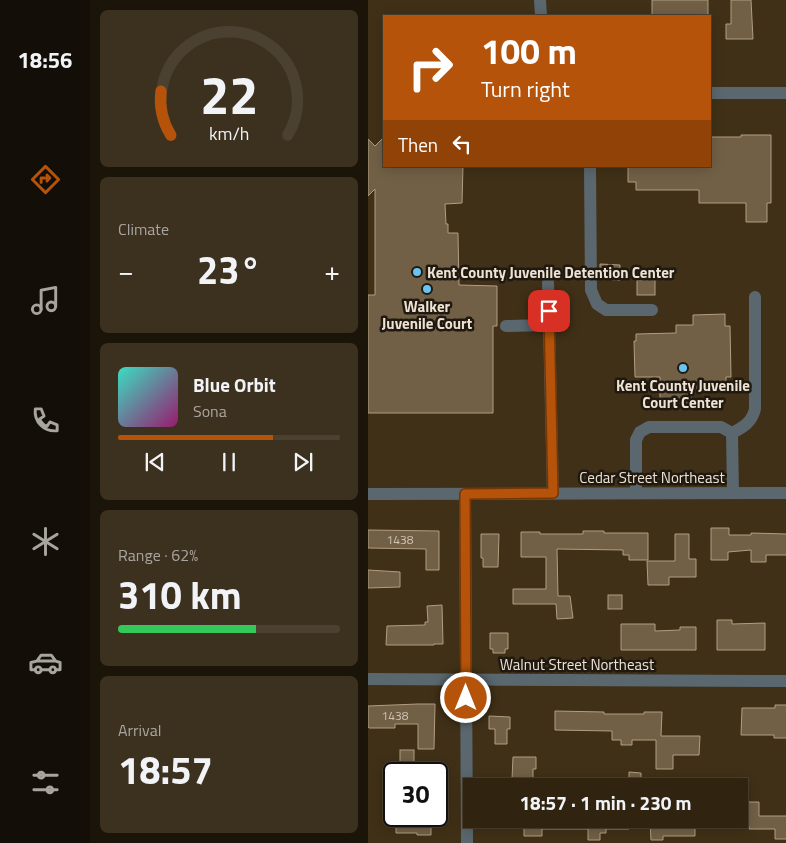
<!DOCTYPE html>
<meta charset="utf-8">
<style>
:root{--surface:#302411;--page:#3c301f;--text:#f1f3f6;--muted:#a8a49f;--line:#4b4131;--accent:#b45309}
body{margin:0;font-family:"Titillium Web",sans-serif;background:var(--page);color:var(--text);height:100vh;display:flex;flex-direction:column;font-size:19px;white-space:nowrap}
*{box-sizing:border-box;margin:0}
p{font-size:16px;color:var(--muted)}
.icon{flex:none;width:28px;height:28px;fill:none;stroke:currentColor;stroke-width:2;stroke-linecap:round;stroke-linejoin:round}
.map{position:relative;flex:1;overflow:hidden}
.drawer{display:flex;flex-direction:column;gap:10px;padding:10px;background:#1a1409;width:278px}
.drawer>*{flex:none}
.top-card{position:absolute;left:15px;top:15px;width:328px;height:152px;border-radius:0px;box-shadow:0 2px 12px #0003,0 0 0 1px var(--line);background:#b45309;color:#fff;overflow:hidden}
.speed{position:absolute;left:15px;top:762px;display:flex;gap:10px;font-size:25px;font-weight:700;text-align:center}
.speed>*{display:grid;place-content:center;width:65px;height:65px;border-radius:50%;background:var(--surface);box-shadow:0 2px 12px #0003,0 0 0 1px var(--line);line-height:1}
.speed .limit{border:2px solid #111;border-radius:8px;background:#fff;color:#111}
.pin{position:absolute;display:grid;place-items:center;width:42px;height:42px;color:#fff;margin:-21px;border-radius:10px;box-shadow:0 2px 8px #0006}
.me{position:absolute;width:55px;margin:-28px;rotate:0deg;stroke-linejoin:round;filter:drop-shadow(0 0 4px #0008)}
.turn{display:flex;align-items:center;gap:18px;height:105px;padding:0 15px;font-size:22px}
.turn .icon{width:65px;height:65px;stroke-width:2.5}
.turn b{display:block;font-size:35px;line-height:42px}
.then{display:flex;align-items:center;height:48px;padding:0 15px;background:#0003;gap:10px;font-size:19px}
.big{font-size:38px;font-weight:700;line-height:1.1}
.drawer .widget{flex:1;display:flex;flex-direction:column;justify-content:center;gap:8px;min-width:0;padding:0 18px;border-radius:8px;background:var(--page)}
.drawer .dial{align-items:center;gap:0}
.dial svg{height:130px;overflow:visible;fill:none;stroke:var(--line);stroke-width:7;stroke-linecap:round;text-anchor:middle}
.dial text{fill:var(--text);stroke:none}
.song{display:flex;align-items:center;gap:15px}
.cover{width:60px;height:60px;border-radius:8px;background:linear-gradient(135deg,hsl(170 70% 55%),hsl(320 70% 35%))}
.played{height:5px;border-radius:2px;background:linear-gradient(90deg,var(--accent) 70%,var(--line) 70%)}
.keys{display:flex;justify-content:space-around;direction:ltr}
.heat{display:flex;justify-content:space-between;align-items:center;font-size:28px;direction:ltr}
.charge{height:8px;border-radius:4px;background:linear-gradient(90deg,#34c759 62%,var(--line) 0)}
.trip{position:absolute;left:95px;top:778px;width:285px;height:50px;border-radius:0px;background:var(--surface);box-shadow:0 2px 12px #0003,0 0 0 1px var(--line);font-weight:700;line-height:50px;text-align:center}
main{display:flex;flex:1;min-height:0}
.tabs{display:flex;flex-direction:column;width:90px;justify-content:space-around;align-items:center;background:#130e07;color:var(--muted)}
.tabs .icon{width:35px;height:35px}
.tabs .active{color:var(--accent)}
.tabs b{font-size:22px;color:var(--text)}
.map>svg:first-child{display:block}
.building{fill:#716046;stroke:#b19e82}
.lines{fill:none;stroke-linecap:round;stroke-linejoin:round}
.minor{stroke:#5a676f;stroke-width:12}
.route-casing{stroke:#753606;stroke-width:12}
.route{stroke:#b45309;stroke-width:9}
.poi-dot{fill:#69c3f1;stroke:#20190f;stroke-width:2}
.labels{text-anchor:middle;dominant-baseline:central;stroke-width:5;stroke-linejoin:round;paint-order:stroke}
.number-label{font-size:12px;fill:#cec2b0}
.poi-label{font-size:15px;font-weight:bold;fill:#ede2d4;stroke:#20190f}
.street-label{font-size:15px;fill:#ede2d4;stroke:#20190f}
</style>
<main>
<nav class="tabs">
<b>18:56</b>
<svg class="icon active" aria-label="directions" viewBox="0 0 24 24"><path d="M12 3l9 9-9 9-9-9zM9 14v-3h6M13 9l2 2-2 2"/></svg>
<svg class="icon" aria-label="music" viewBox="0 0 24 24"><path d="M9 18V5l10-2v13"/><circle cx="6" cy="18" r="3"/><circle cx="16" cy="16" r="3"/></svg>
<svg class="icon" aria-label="phone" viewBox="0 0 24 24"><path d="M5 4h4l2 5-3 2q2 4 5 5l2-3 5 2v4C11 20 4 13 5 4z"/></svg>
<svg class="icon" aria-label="climate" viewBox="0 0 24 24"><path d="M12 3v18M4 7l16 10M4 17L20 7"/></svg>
<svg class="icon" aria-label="car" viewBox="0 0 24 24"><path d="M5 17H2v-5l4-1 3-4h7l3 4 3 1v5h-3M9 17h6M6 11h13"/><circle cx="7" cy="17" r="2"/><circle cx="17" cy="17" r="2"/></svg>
<svg class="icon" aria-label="filters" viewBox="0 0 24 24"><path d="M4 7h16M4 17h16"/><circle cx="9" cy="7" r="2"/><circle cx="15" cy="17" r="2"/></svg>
</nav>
<section class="drawer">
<div class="widget dial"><svg viewBox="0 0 100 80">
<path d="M14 69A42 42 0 1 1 86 69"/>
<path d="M14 69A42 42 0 0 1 8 42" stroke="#b45309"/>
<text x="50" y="56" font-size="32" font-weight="700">22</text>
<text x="50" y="72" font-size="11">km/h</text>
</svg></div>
<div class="widget"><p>Climate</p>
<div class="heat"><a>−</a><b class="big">23°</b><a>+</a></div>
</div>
<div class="widget">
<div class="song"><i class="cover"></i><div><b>Blue Orbit</b><p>Sona</p></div></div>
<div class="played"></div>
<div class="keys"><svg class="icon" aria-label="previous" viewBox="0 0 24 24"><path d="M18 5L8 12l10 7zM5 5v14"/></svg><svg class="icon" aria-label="pause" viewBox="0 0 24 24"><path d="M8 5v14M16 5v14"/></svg><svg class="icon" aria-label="next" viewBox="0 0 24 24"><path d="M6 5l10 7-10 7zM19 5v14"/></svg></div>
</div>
<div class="widget"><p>Range · 62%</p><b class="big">310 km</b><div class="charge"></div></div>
<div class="widget"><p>Arrival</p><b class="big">18:57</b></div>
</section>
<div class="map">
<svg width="419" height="843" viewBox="0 0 419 843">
<rect width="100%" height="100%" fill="#403017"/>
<g class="building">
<rect x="284" y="0" width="56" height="16"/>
<polygon points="363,0 383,0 385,39 358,39 358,24 363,24"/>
<polygon points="373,135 403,135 403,203 399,203 399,222 378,222 378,203 331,203 331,190 268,190 268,182 260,182 260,166 341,166 341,137 373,137"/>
<polygon points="16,137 16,166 95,166 94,203 77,204 78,224 80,224 80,233 90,233 91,285 129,286 129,326 125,326 125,413 0,413 0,295 7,295 7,189 0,196 0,139 7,146"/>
<polygon points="232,264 252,265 252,280 232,279"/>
<rect x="269" y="278" width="18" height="17"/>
<polygon points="357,314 357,326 362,326 363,377 358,377 358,388 323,389 323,403 292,403 292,377 267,377 266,341 268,341 268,334 308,333 308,325 325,325 325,315"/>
<polygon points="343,528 361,528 361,535 383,535 383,533 419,534 419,555 398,555 398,562 383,562 383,550 360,552 360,560 343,560"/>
<polygon points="0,530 71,531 71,570 58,570 58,549 0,548"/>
<polygon points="215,531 236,531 236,533 280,533 280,560 261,560 261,555 255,555 255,550 189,549 190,596 202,596 205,618 189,619 188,604 145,604 145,589 178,589 178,557 153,557 153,532 172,532 172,534 215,534"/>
<polygon points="113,534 131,534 130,567 115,567 115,558 113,558"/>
<polygon points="307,534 321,534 321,559 328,559 328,577 301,577 301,585 280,585 279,561 307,561"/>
<polygon points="0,570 32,572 32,587 0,588"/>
<rect x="240" y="595" width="14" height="14"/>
<polygon points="74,605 75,644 66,644 66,645 18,645 19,626 57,625 57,622 60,622 59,606"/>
<polygon points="349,620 364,620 364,624 397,623 397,650 349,650"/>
<polygon points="253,624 287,624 287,631 312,630 312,627 328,627 328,650 253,650"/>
<polygon points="122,633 140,633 140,649 137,649 137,653 125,653 125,649 122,649"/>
<polygon points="50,704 67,704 66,749 50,749 50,724 27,724 27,728 1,728 0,726 0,706"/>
<polygon points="407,705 419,705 419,738 406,738 406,735 373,735 374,708 407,708"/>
<polygon points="187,711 236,712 236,714 276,714 276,712 294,712 293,736 332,736 331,755 305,755 305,769 288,769 288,740 264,740 264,745 253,745 253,740 244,740 244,731 187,730"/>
<polygon points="121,716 142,717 142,729 139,729 139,744 127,744 127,729 121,729"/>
<rect x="32" y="750" width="14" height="12"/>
<polygon points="145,757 168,757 168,769 165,769 165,779 144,779"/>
<polygon points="261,772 273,773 273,786 261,786"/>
<polygon points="374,802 391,802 391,816 419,816 419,839 407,839 407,829 381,829 381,827 374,827"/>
<polygon points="28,816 63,816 63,835 49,835 49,833 28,833"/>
<polygon points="156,819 261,819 261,829 238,829 238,833 232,833 232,840 220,840 220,829 174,829 174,836 156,836"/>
<polygon points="309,819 327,819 327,836 295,836 295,840 283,840 282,823 309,823"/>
</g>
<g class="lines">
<g class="minor">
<polyline points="172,0 173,16"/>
<polyline points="341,93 419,93"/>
<polyline points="222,166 223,290 229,304 238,310 284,310"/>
<polyline points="180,283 185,493"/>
<polyline points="138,326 181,325"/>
<path d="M364,433C376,427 384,422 387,409V297"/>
<polyline points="268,493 268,440 272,432 281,427 353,427 364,433 365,493"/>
<polyline points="0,494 419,493"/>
<polyline points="97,494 99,843"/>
<polyline points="0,679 419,681"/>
</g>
</g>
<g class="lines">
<defs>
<polyline id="route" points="98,698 97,494 185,493 181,311"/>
</defs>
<use href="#route" class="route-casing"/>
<use href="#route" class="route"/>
</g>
<g class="poi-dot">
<circle cx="49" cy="272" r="5"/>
<circle cx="59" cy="289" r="5"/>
<circle cx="315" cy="368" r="5"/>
</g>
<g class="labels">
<g class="number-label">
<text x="32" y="539">1438</text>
<text x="27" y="715">1438</text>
</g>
<g class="poi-label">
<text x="59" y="272" text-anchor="start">Kent County Juvenile Detention Center</text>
<text x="59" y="306">Walker<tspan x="59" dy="17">Juvenile Court</tspan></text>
<text x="315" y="385">Kent County Juvenile<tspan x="315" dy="17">Court Center</tspan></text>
</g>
<g class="street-label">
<text x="284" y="477">Cedar Street Northeast</text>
<text x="209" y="664">Walnut Street Northeast</text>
</g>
</g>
</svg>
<div class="speed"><div class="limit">30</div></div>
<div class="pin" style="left:181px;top:311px;background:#d93025"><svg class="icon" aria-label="arrive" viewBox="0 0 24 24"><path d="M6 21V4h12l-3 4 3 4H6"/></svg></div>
<svg class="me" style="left:98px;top:698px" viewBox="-20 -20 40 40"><circle r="17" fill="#b45309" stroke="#fff" stroke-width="3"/><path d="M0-11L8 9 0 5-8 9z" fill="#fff"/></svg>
<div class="trip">18:57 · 1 min · 230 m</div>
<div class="top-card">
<div class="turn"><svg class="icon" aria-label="right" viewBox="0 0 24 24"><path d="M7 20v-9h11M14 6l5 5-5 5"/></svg><div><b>100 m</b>Turn right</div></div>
<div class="then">Then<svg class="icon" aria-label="left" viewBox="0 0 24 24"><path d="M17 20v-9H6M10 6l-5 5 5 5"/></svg></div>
</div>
</div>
</main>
